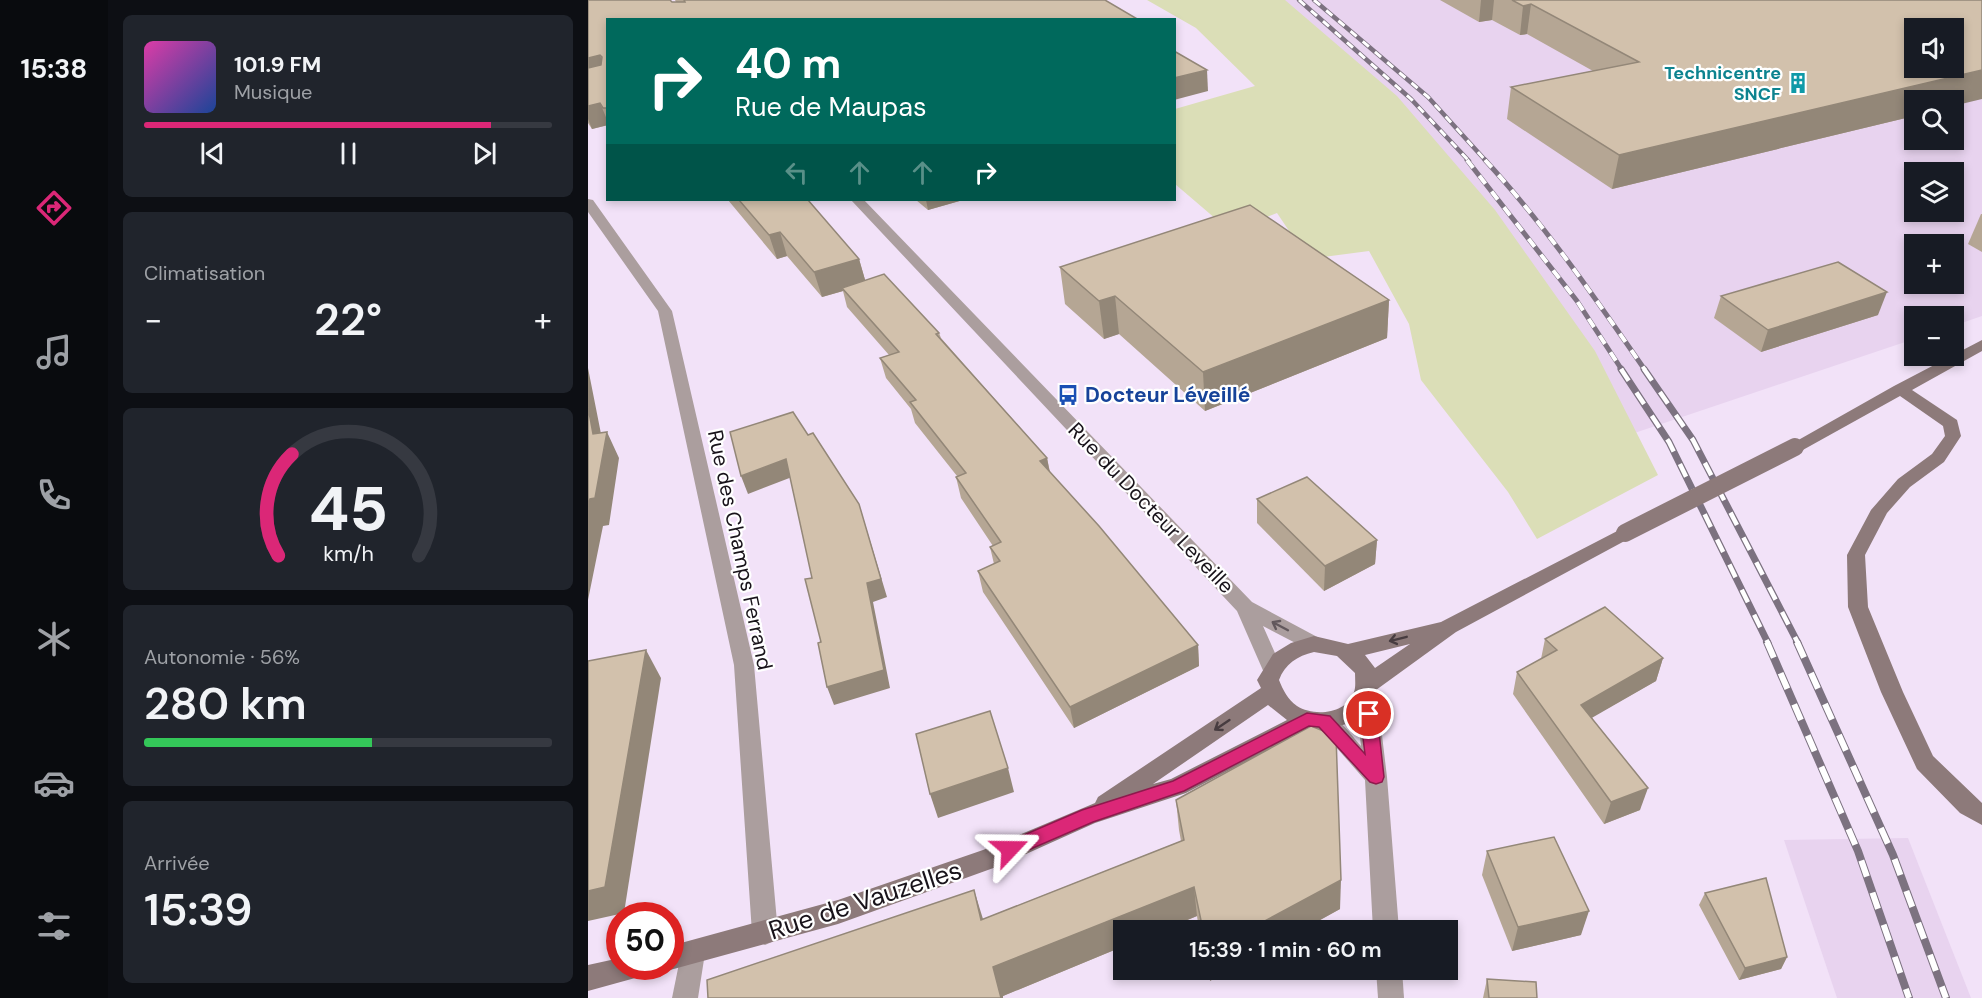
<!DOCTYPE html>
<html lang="fr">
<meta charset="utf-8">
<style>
:root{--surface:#171b24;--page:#20242c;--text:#f1f3f6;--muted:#9ea1a6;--line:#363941;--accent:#db2777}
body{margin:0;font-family:"DM Sans",sans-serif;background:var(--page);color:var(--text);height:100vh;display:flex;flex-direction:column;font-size:22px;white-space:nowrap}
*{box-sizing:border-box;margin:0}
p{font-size:20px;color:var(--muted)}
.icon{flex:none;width:33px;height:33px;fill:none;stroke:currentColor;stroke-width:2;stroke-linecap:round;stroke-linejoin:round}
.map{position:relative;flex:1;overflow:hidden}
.details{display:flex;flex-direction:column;gap:15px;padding:15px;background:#0d0f14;width:480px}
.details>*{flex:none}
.hud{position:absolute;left:18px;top:18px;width:570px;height:183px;border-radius:0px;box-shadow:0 3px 9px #0003;background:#00695c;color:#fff;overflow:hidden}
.buttons{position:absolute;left:1316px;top:18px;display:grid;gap:12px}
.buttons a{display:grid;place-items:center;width:60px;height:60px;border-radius:0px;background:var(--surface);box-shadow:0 3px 9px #0003;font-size:30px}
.speed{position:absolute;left:18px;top:902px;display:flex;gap:12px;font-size:30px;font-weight:700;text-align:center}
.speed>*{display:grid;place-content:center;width:78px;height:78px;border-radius:50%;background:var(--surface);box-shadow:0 3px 9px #0003;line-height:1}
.speed .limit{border:9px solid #d22;background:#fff;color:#111}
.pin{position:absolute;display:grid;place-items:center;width:51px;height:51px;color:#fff;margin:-26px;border:3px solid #fff;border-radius:50%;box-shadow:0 2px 6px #0007}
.me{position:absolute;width:66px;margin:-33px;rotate:67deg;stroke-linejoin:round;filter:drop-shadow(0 0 4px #0008)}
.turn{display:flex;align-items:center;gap:21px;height:126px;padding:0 30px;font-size:27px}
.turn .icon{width:78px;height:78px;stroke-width:2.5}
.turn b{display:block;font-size:42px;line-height:51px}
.lanes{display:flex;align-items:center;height:57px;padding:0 30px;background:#0003;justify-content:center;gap:30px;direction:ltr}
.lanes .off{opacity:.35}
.big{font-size:45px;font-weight:600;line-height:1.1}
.details .tile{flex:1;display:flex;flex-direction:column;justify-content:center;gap:9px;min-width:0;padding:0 21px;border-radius:9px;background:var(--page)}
.details .dial{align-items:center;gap:0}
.dial svg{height:156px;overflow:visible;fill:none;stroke:var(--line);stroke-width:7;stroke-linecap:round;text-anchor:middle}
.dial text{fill:var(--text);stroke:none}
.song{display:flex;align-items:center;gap:18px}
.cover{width:72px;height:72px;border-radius:9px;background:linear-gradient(135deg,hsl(320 70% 55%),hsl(220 70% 35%))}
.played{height:6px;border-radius:3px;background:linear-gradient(90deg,var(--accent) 85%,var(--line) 85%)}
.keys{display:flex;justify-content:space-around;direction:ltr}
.heat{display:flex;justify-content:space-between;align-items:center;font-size:33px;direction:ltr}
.charge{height:9px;border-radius:4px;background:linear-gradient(90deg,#34c759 56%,var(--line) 0)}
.trip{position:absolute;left:525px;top:920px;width:345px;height:60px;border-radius:0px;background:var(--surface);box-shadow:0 3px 9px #0003;font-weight:600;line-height:60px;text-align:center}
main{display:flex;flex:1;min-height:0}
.tabs{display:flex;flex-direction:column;width:108px;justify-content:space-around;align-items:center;background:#090b0e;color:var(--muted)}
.tabs .icon{width:42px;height:42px}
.tabs .active{color:var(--accent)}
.tabs b{font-size:27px;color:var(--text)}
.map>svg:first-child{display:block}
.built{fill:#e8d3ef;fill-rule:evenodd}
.green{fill:#dbdeb7}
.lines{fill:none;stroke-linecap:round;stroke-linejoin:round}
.street{fill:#ab9e9e;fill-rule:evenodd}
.secondary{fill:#8d7a7a;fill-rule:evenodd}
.rail-far3-casing{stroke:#7c7280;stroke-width:4.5}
.rail-far2-casing{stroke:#7c7280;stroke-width:5}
.rail-far1-casing{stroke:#7c7280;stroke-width:7}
.rail-casing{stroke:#7c7280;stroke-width:8}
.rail-far3{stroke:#fff;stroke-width:3;stroke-dasharray:8;stroke-linecap:butt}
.rail-far2{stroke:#fff;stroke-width:4;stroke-dasharray:10;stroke-linecap:butt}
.rail-far1{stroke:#fff;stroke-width:4.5;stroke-dasharray:14;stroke-linecap:butt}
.rail{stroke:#fff;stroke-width:6;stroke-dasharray:17;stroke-linecap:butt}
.secondary-bridge{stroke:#8d7a7a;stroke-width:18}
.wall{fill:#b5a694}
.shaded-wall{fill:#938778}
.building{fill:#d2c1ac;stroke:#938778;stroke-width:1.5;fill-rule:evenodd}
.oneway{stroke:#62585c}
.oneway2{stroke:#473c40}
.route{fill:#db2777;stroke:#8e194d;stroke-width:1.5}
.labels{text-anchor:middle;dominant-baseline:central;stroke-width:4.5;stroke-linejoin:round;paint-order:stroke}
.far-culture-label{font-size:18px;font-weight:bold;fill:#0d838f;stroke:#fff;text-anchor:end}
.transit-label{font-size:21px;font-weight:bold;fill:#164399;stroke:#fff;text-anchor:start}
.street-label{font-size:21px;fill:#18131a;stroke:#fff}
.near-street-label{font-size:26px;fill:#18131a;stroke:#fff}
</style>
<main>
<nav class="tabs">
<b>15:38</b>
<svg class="icon active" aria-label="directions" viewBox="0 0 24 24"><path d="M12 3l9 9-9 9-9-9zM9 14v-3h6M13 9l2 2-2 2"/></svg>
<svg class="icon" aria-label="music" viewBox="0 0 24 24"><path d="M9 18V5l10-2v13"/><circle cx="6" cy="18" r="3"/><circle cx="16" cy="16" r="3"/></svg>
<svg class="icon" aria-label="phone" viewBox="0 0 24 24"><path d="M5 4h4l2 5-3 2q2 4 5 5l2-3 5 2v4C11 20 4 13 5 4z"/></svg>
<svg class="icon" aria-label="climate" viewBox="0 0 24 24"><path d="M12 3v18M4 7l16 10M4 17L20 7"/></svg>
<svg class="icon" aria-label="car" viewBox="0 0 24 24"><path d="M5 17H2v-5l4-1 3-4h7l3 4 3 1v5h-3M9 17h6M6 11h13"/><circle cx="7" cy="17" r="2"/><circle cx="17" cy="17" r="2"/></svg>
<svg class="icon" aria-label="filters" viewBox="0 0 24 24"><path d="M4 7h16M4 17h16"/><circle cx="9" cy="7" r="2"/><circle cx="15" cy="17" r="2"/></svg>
</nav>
<section class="details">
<div class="tile">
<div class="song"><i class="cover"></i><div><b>101.9 FM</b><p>Musique</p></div></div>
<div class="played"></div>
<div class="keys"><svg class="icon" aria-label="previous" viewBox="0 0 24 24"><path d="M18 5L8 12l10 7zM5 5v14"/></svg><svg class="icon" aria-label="pause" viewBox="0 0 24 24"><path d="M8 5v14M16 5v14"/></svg><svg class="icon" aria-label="next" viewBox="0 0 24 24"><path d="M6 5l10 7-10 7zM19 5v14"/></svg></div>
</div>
<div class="tile"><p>Climatisation</p>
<div class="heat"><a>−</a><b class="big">22°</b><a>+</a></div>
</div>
<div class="tile dial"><svg viewBox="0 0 100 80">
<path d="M14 69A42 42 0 1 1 86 69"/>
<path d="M14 69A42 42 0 0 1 21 17" stroke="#db2777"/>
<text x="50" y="56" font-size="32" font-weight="700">45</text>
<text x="50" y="72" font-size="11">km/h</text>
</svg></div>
<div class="tile"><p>Autonomie · 56%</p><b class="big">280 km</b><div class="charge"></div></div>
<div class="tile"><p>Arrivée</p><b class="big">15:39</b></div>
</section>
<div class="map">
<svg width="1394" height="998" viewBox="0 0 1394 998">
<rect width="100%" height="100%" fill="#f2e2f8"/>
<g class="built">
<path d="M664,0H1394V316L1365,326V316H1326V339L999,449ZM1326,28H1365V68H1326ZM1326,100H1365V140H1326ZM1326,172H1365V212H1326ZM1326,244H1365V284H1326Z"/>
<polygon points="1320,838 1383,998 1249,998 1196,840"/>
</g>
<polygon class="green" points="559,0 697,0 809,96 907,210 1007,351 1070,475 949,539 920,492 833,380 821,324 781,251 720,259 689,213 642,231 587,184 587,109 667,86 608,28"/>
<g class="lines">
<g class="street">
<polygon points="0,199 5,200 84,311 166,665 190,933 186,941 177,945 168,941 164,933 146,665 70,311 0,212"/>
<polygon points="263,200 276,200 664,602 733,639 736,644 733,649 726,652 719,649 675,626 694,669 691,675 684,677 677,675 649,611"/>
<path d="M778,685L786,687L789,693L799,777L811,930H785L777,780L725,721L728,715C747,709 761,733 773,746L767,693L770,687Z"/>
<polygon points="104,941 113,944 117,953 110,998 84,998 95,944"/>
<polygon points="788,969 814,969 816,998 790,998"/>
</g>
<g class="secondary">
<polygon points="1394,340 1394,351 1324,390 1369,420 1373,436 1356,462 1322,487 1299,513 1277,555 1280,607 1315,692 1345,756 1394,803 1394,825 1372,813 1329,769 1293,692 1260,607 1259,555 1283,510 1310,479 1344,454 1357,436 1355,426 1312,396 1213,451 1207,452 1198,447 1306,386"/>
<path d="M1037,527L1044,529L1046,533L1044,537L868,632L788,690L776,714L762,723L736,730L722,728L598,793L507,823L411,866L250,924L82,970L73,967L82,966V946L250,900L395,850L507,803L510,797L673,688L669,680L685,654L703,643L726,636L760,644L853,622ZM822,644L787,668L777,655ZM726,652L749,656L767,673C767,679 768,687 766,692C759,714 726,717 709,706C700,700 695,690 691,680C697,664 709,656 726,652ZM680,705L699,720L583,779L565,784Z"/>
<polygon points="32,958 32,966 62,966 58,975 0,991 0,965"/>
</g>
<defs>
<g id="rail-far3">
<polyline points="711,0 823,99 881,161"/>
<polyline points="726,0 840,97 898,161"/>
</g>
<g id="rail-far2">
<polyline points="879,160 989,301 1034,370"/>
<path d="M897,160C957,225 1007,298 1057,370"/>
</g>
<g id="rail-far1">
<polyline points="1033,369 1081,442 1180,643"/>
<polyline points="1056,369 1105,440 1210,643"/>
</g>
<g id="rail">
<polyline points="1179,642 1270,851 1321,998"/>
<polyline points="1209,642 1305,855 1358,998"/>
</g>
</defs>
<use href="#rail-far3" class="rail-far3-casing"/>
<use href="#rail-far2" class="rail-far2-casing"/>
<use href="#rail-far1" class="rail-far1-casing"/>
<use href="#rail" class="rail-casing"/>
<use href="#rail-far3" class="rail-far3"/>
<use href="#rail-far2" class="rail-far2"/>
<use href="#rail-far1" class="rail-far1"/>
<use href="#rail" class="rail"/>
<polyline class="secondary-bridge" points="1037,533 1207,447"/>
</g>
<g class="wall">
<polygon points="0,0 88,2 87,0 517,0 20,20 20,125 4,129 0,123"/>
<polygon points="852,0 1394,0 1326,100 1326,116 1024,189 919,119 923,87 1005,71 939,34 932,35 904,20 891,22"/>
<polygon points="140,200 220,200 271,259 277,280 351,333 353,338 459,458 462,472 610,645 611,666 486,728 395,592 390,571 406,564 402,547 405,546 373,498 368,477 369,476 327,423 323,409 298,378 292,358 301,355 259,307 255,291 234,297 199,256 189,259"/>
<polygon points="328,200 375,200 340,210"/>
<polygon points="1393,214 1394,214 1394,252 1380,244"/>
<polygon points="472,267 801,300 799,338 617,411 531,334 516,339 477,304"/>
<polygon points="1133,296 1290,315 1173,352 1126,318"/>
<polygon points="669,499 789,540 787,564 736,591 669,523"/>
<polygon points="957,639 1075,658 1068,681 1004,717 1052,810 1016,824 925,694 929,672 953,659"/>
<polygon points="588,800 752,909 714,930 611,930 609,916 575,930 536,930 536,946 415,996 415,998 120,998 395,919 593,841 591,830"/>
<polygon points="899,851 993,935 924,951 894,875"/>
<polygon points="1117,893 1199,957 1193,969 1151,980 1111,905"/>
<polygon points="899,979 949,998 895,998"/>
</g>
<g class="shaded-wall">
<polygon points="893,0 906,0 904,20 891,22"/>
<polygon points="943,4 939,34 932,35 935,6"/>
<polygon points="12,55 19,76 0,81 0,58"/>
<polygon points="619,70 620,91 586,100 586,78"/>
<polygon points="1394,70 1394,99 1365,106 1365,100 1326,100 1326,116 1024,189 1031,155"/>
<polygon points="12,103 20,122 20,125 4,129 0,119 0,106"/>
<polygon points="338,200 375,200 340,210"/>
<polygon points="192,232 199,256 189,259 181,235"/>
<polygon points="271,259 278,283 254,288 255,291 234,297 226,272"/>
<polygon points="1299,292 1290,315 1173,352 1180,330"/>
<polygon points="527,296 531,334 516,339 511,301"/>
<polygon points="801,300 799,338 617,411 615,372"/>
<polygon points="0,368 16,449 19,432 31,458 21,525 15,526 0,600 0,506 5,434 0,407"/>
<polygon points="459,458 463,479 452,461"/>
<polygon points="198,459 204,477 160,494 153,476"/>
<polygon points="271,504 299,597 285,602 302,688 246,705 239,687 279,583"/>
<polygon points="789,540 787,564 736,591 737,566"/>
<polygon points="610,645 611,666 486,728 482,707"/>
<polygon points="58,650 73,678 36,913 0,921 0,891"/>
<polygon points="1075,658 1068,681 988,727 993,705"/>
<polygon points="420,768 426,792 350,818 342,794"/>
<polygon points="1060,788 1052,810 1016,824 1023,802"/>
<polygon points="753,880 752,909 714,930 660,930"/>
<polygon points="606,887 609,916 575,930 536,930 536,946 415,996 415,998 413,998 405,967"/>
<polygon points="386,890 395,919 393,920"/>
<polygon points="1001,911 993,935 924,951 930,927"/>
<polygon points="1199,957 1193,969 1151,980 1157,968"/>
<polygon points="621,969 643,969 622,981"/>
</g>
<g class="building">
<polygon points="0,0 82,0 84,2 97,2 96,0 517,0 551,20 20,20 20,108 15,108 12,103 0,106 0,68 13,65 14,57 12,55 0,58"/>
<path d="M924,0H1394V70L1031,155L923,87L1051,62L943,4L935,6ZM1326,28H1365V68H1326Z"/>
<polygon points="586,51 619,70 586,78"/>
<polygon points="151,200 220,200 271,259 226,272 192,232 181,235"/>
<polygon points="662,205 801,300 615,372 527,296 511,301 472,267"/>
<polygon points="1250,262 1299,292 1180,330 1133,296"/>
<polygon points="296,274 351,333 348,334 459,458 452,461 511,526 610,645 482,707 390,571 412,561 402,547 413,542 368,477 378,473 322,402 328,400 292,358 311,352 254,288"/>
<polygon points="0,407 5,434 19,432 7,498 2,499 0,506"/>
<polygon points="205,412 220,435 225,433 271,504 293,579 279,583 296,670 239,687 230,643 233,642 217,579 224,578 198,459 153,476 142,432"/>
<polygon points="719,477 789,540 737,566 669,499"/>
<polygon points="1017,607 1075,658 993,705 1060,788 1023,802 929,672 969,650 957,639"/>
<polygon points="58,650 17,887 0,891 0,661"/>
<polygon points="402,711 420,768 342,794 328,734"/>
<polygon points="723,726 748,736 753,880 660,930 615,930 606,887 405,967 413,998 120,998 119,980 386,890 393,920 596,840 588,800"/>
<polygon points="966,837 1001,911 930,927 899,851"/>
<polygon points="1178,878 1199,957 1157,968 1117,893"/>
<polygon points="899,979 948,982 949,998 901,998"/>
</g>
<defs><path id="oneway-shaft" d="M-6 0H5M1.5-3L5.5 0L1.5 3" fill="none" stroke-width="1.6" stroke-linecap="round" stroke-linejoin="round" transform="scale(1.5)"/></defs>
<use class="oneway" href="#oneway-shaft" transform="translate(692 626) rotate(-152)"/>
<g class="oneway2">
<use href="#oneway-shaft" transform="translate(810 639) rotate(166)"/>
<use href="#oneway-shaft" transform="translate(634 725) rotate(146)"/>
</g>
<polygon class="route" points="781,708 787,710 789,714 796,777 794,782 788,784 782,782 731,727 721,726 596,791 505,822 422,858 415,855 412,849 415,844 494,810 585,781 719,713 742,716 777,754 772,714 775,710"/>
<defs>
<symbol id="building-bare" viewBox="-9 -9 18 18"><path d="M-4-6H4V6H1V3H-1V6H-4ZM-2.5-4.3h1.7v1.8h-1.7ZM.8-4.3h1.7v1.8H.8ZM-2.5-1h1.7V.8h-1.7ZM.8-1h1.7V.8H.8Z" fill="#0f9aa8" stroke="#fff" stroke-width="2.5" paint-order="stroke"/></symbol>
<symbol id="bus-bare" viewBox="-9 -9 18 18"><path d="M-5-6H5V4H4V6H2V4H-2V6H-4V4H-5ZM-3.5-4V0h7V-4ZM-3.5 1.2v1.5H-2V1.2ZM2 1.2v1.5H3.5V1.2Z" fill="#1a4fb4" stroke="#fff" stroke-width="2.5" paint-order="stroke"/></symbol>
</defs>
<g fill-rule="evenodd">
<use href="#building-bare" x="1195" y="68" width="30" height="30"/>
<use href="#bus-bare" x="465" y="380" width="30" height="30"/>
</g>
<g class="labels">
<g class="far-culture-label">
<text x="1193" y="73">Technicentre<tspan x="1193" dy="21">SNCF</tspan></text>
</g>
<g class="transit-label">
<text x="497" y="395">Docteur Léveillé</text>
</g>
<g class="street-label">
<text transform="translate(563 508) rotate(46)">Rue du Docteur Leveille</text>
<text transform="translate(152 550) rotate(78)">Rue des Champs Ferrand</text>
</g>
<g class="near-street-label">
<text transform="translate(277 900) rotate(-18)">Rue de Vauzelles</text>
</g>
</g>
</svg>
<div class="buttons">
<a><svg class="icon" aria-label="sound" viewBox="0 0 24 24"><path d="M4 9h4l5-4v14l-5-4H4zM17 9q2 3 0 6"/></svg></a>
<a><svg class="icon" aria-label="search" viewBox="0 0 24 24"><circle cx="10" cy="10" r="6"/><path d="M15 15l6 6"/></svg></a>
<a><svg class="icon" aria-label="layers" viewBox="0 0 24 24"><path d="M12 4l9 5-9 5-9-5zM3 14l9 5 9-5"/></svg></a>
<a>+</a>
<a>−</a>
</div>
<div class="speed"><div class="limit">50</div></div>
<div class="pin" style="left:781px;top:714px;background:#d93025"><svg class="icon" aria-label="arrive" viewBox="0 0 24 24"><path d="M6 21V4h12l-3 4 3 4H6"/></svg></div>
<svg class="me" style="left:422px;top:849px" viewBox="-20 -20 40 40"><path d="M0-17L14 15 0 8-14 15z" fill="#db2777" stroke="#fff" stroke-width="4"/></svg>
<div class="trip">15:39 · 1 min · 60 m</div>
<div class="hud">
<div class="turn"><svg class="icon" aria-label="right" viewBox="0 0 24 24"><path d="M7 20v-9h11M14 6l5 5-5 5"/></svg><div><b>40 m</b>Rue de Maupas</div></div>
<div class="lanes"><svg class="icon off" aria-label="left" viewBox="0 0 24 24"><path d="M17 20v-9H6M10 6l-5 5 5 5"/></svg><svg class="icon off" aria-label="ahead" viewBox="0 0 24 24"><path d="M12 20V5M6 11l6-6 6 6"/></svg><svg class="icon off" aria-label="ahead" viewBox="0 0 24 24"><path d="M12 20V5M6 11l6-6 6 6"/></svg><svg class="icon" aria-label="right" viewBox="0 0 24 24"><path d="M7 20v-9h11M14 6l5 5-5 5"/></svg></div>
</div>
</div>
</main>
